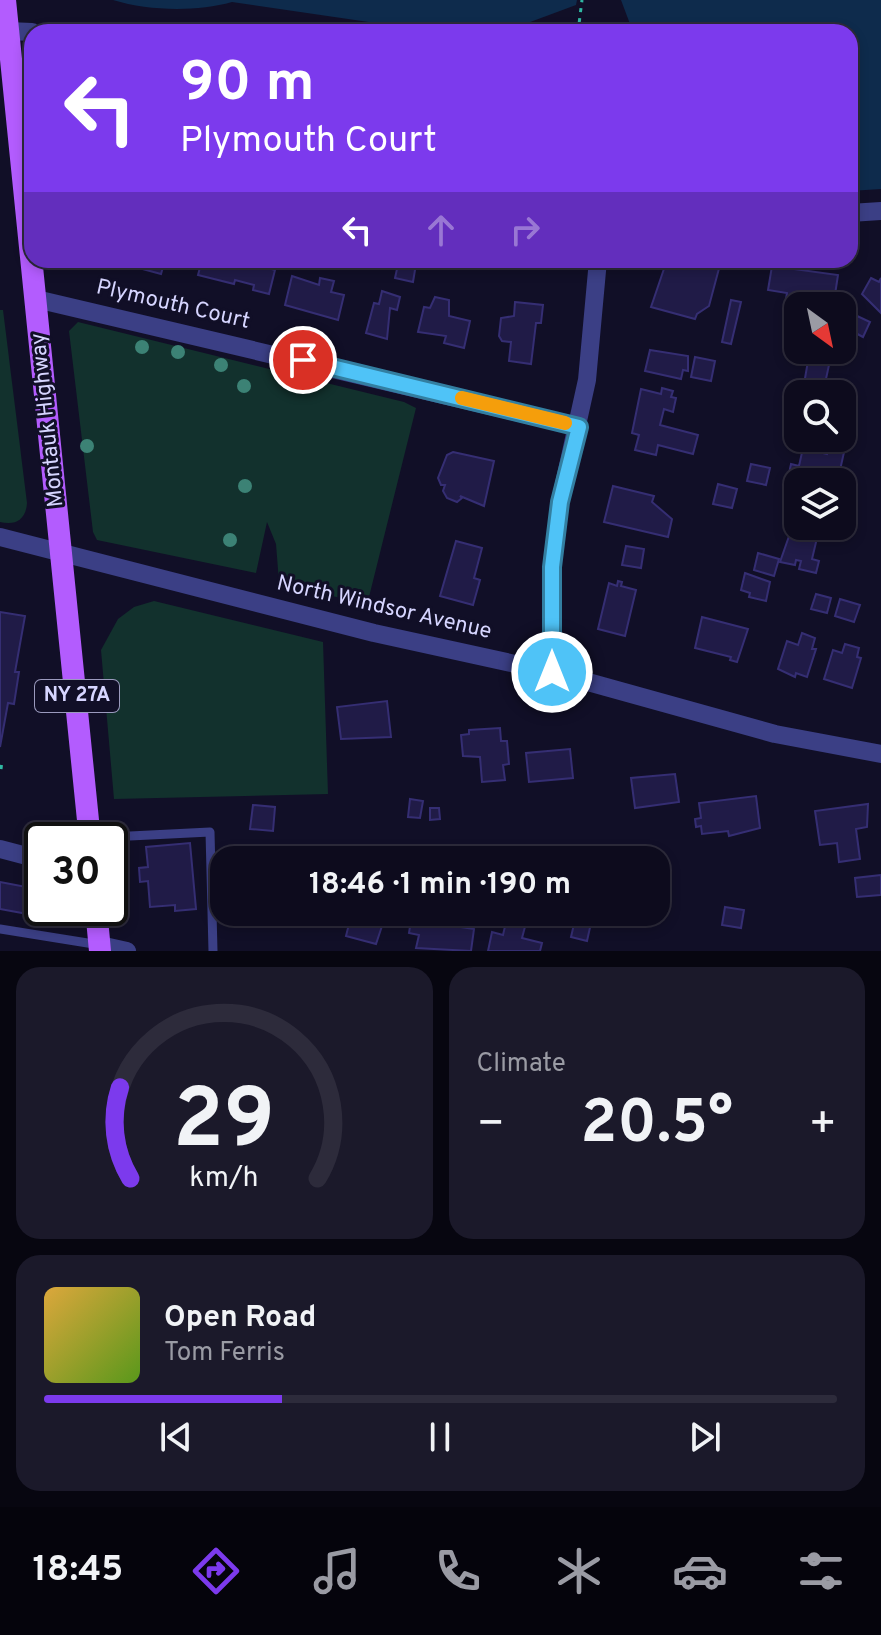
<!DOCTYPE html>
<meta charset="utf-8">
<style>
:root{--surface:#0d0b1d;--page:#1b192a;--text:#f1f3f6;--muted:#9a9ba4;--line:#2d2b3b;--accent:#7c3aed}
body{margin:0;font-family:Overpass,sans-serif;background:var(--page);color:var(--text);height:100vh;display:flex;flex-direction:column;font-size:30px;white-space:nowrap}
*{box-sizing:border-box;margin:0}
p{font-size:26px;color:var(--muted)}
.icon{flex:none;width:44px;height:44px;fill:none;stroke:currentColor;stroke-width:2;stroke-linecap:round;stroke-linejoin:round}
.map{position:relative;height:951px;overflow:hidden}
.sheet{display:flex;flex-direction:column;gap:16px;padding:16px;background:#070610;flex:1}
.sheet>*{flex:none}
.guide{position:absolute;left:24px;top:24px;width:834px;height:244px;border-radius:24px;box-shadow:0 4px 12px #0003,0 0 0 2px var(--line);background:#7c3aed;color:#fff;overflow:hidden}
.needle{width:52px;rotate:147deg}
.buttons{position:absolute;left:784px;top:292px;display:grid;gap:16px}
.buttons a{display:grid;place-items:center;width:72px;height:72px;border-radius:16px;background:var(--surface);box-shadow:0 4px 12px #0003,0 0 0 2px var(--line);font-size:40px}
.speed{position:absolute;left:24px;top:822px;display:flex;gap:16px;font-size:40px;font-weight:700;text-align:center}
.speed>*{display:grid;place-content:center;width:104px;height:104px;border-radius:50%;background:var(--surface);box-shadow:0 4px 12px #0003,0 0 0 2px var(--line);line-height:1}
.speed .limit{border:4px solid #111;border-radius:12px;background:#fff;color:#111}
.pin{position:absolute;display:grid;place-items:center;width:68px;height:68px;color:#fff;margin:-34px;border:4px solid #fff;border-radius:50%;box-shadow:0 2px 8px #0007}
.me{position:absolute;width:88px;margin:-44px;rotate:0deg;stroke-linejoin:round;filter:drop-shadow(0 0 6px #0008)}
.turn{display:flex;align-items:center;gap:28px;height:168px;padding:0 24px;font-size:36px}
.turn .icon{width:104px;height:104px;stroke-width:2.5}
.turn b{display:block;font-size:56px;line-height:68px}
.lanes{display:flex;align-items:center;height:76px;padding:0 24px;background:#0003;justify-content:center;gap:40px;direction:ltr}
.lanes .off{opacity:.35}
.big{font-size:60px;font-weight:700;line-height:1.1}
.sheet .tile{flex:1;display:flex;flex-direction:column;justify-content:center;gap:12px;min-width:0;padding:0 28px;border-radius:24px;background:var(--page)}
.sheet .dial{align-items:center;gap:0}
.dial svg{height:208px;overflow:visible;fill:none;stroke:var(--line);stroke-width:7;stroke-linecap:round;text-anchor:middle}
.dial text{fill:var(--text);stroke:none}
.song{display:flex;align-items:center;gap:24px}
.cover{width:96px;height:96px;border-radius:12px;background:linear-gradient(135deg,hsl(40 70% 55%),hsl(90 70% 35%))}
.played{height:8px;border-radius:4px;background:linear-gradient(90deg,var(--accent) 30%,var(--line) 30%)}
.keys{display:flex;justify-content:space-around;direction:ltr}
.heat{display:flex;justify-content:space-between;align-items:center;font-size:44px;direction:ltr}
.sheet .tiles{flex:1;display:grid;gap:16px;grid-template-columns:1fr 1fr}
.tile:last-child{grid-column:span 2}
.trip{position:absolute;left:210px;top:846px;width:460px;height:80px;border-radius:24px;background:var(--surface);box-shadow:0 4px 12px #0003,0 0 0 2px var(--line);font-weight:700;line-height:80px;text-align:center}
.dock{display:flex;height:128px;justify-content:space-around;align-items:center;background:#05040c;color:var(--muted)}
.dock .icon{width:56px;height:56px}
.dock .on{color:var(--accent)}
.dock b{font-size:36px;color:var(--text)}
.map>svg:first-child{display:block}
.green{fill:#12312d}
.water{fill:#0e2b4c}
.building{fill:#201b47;stroke:#352e73;stroke-width:2}
.lines{fill:none;stroke-linecap:round;stroke-linejoin:round}
.path{stroke:#30b8a3;stroke-width:3;stroke-dasharray:4 6;stroke-linecap:butt}
.service{stroke:#3b3f85;stroke-width:9}
.minor{stroke:#3b3f85;stroke-width:18}
.primary{stroke:#b35cfe;stroke-width:22}
.tree{fill:#3c8275}
.route-casing{stroke:#337fa1;stroke-width:20}
.route{stroke:#4fc3f7;stroke-width:14}
.slow{stroke:#f59e0b;stroke-width:14}
.labels{text-anchor:middle;dominant-baseline:central;stroke-width:6;stroke-linejoin:round;paint-order:stroke}
.shield{fill:#110f27;stroke:#9b9abe;stroke-width:2}
.shield-label{font-size:20px;font-weight:bold;fill:#d6d5ff}
.street-label{font-size:22px;fill:#d6d5ff;stroke:#110f27}
</style>
<div class="map">
<svg width="881" height="951" viewBox="0 0 881 951">
<rect width="100%" height="100%" fill="#110f27"/>
<g class="green">
<path d="M0,310H3L27,503C26,519 16,526 0,522Z"/>
<polygon points="78,322 404,402 416,408 367,605 279,582 276,544 267,522 256,573 97,540 93,532 69,331"/>
<polygon points="154,601 323,642 328,794 114,799 101,650 118,619 134,607"/>
</g>
<g class="water">
<path d="M113,0H577L576,5L503,32H437L232,2C196,12 149,11 113,0Z"/>
<polygon points="621,0 881,0 881,189 850,191 850,32 633,32"/>
</g>
<g class="building">
<polygon points="136,260 165,260 161,274 135,267"/>
<polygon points="202,260 262,260 261,266 275,270 269,294 253,290 254,285 235,280 234,284 198,275"/>
<polygon points="399,260 416,264 413,282 395,278"/>
<polygon points="667,260 721,261 709,306 697,314 695,319 651,307"/>
<polygon points="772,266 838,275 834,301 799,296 798,301 786,299 787,293 768,290"/>
<polygon points="292,276 319,285 320,278 334,281 331,292 344,295 338,320 285,305"/>
<polygon points="871,278 879,282 881,278 881,313 862,294"/>
<polygon points="382,291 400,297 397,310 390,308 387,339 366,333 374,303 379,304"/>
<polygon points="435,297 449,300 449,316 470,321 464,348 444,343 446,336 418,332 424,307 430,308"/>
<polygon points="731,300 741,302 731,344 722,342"/>
<polygon points="515,302 543,305 541,323 536,323 531,364 509,361 511,342 502,341 499,336 501,318 514,316"/>
<polygon points="855,315 870,322 863,337 848,329"/>
<polygon points="650,350 688,356 688,371 683,370 681,379 645,371"/>
<polygon points="695,357 715,361 711,381 691,377"/>
<polygon points="808,361 829,365 824,388 804,384"/>
<polygon points="662,388 673,391 671,397 676,398 673,412 664,409 660,425 698,435 693,454 658,445 656,455 635,450 639,435 632,433 641,389 661,394"/>
<polygon points="825,438 847,439 840,470 847,472 845,479 849,480 845,495 842,482 798,482 798,486 787,483 791,464 799,466 803,448 827,454 830,445 823,444"/>
<polygon points="453,452 494,461 484,506 460,496 462,498 457,502 447,498 443,491 445,485 441,485 438,478 447,455"/>
<polygon points="751,464 770,468 766,485 747,481"/>
<polygon points="718,484 737,489 732,508 713,504"/>
<polygon points="613,486 654,496 652,502 672,519 668,537 604,522"/>
<polygon points="794,522 798,526 830,526 828,536 821,534 817,538 812,559 819,561 816,573 799,569 801,561 796,560 795,565 780,562"/>
<polygon points="456,541 482,548 474,578 480,580 473,605 440,596"/>
<polygon points="626,546 644,549 641,568 622,565"/>
<polygon points="758,553 779,559 774,576 754,570"/>
<polygon points="745,573 770,582 766,601 749,597 750,593 741,590"/>
<polygon points="618,581 622,582 621,586 636,590 625,636 598,629 609,583 617,586"/>
<polygon points="816,594 831,598 827,613 811,609"/>
<polygon points="840,599 860,605 854,622 835,616"/>
<polygon points="0,612 25,616 15,672 19,672 14,704 8,703 0,747"/>
<polygon points="702,617 748,629 737,662 730,660 731,657 695,648"/>
<polygon points="802,633 815,638 812,649 816,649 807,677 796,673 795,677 778,669 787,641 798,645"/>
<polygon points="845,644 859,648 857,657 861,658 852,688 824,679 833,650 842,653"/>
<polygon points="387,701 391,737 341,739 337,707"/>
<polygon points="500,728 501,741 507,741 509,764 503,765 505,780 482,782 480,757 463,756 461,735 469,734 469,730"/>
<polygon points="570,749 573,778 529,782 526,753"/>
<polygon points="675,774 679,802 635,808 631,778"/>
<polygon points="756,796 760,828 729,836 728,831 702,834 701,826 696,827 695,819 701,818 699,803"/>
<polygon points="410,799 423,801 420,818 408,817"/>
<polygon points="868,804 867,827 856,829 860,859 839,862 837,843 820,845 815,811"/>
<polygon points="253,805 275,807 273,831 250,829"/>
<polygon points="430,808 439,808 440,819 430,820"/>
<polygon points="190,843 196,909 175,911 175,905 150,907 148,881 140,882 139,868 148,867 146,847"/>
<polygon points="881,875 881,895 857,897 855,878"/>
<polygon points="0,882 42,890 42,908 52,908 52,912 45,910 44,917 0,909"/>
<polygon points="725,907 744,910 741,928 722,925"/>
<polygon points="278,912 313,912 311,923 277,918"/>
<polygon points="352,912 386,914 376,944 346,936"/>
<polygon points="432,914 441,915 440,924 474,929 471,951 416,948 419,935 409,933 411,920 431,921"/>
<polygon points="507,918 526,923 522,938 542,943 540,951 488,951 492,932 503,935"/>
<polygon points="575,920 591,923 587,941 571,937"/>
</g>
<g class="lines">
<g class="path">
<polyline points="578,32 582,0"/>
<polyline points="1,769 2,761"/>
</g>
<g class="service">
<polyline points="90,838 210,832 213,951"/>
<polyline points="0,929 100,945"/>
</g>
<g class="minor">
<polyline points="8,31 32,32"/>
<polyline points="850,213 881,211"/>
<polyline points="36,299 579,427"/>
<polyline points="0,537 374,633 552,672 775,734 881,754"/>
<polyline points="552,672 552,567 560,502 587,380 598,260"/>
<polyline points="0,849 42,860"/>
<polyline points="100,945 127,951"/>
</g>
<g class="primary">
<polyline points="5,0 90,840"/>
<polyline points="96,908 100,951"/>
</g>
</g>
<g class="tree">
<circle cx="142" cy="347" r="7"/>
<circle cx="178" cy="352" r="7"/>
<circle cx="221" cy="365" r="7"/>
<circle cx="244" cy="386" r="7"/>
<circle cx="87" cy="446" r="7"/>
<circle cx="245" cy="486" r="7"/>
<circle cx="230" cy="540" r="7"/>
</g>
<g class="lines">
<defs>
<polyline id="route" points="303,360 579,427 560,502 552,567 552,672"/>
</defs>
<use href="#route" class="route-casing"/>
<use href="#route" class="route"/>
<polyline class="slow" points="462,398 565,423"/>
</g>
<g class="labels">
<rect class="shield" x="35" y="680" width="84" height="32" rx="6"/>
<g class="shield-label">
<text x="77" y="696">NY 27A</text>
</g>
<g class="street-label">
<text transform="translate(173 305) rotate(13)">Plymouth Court</text>
<text transform="translate(48 420) rotate(-96)">Montauk Highway</text>
<text transform="translate(384 608) rotate(13)">North Windsor Avenue</text>
</g>
</g>
</svg>
<div class="buttons">
<a><svg class="needle" viewBox="-14 -14 28 28"><path d="M0-13l5 13h-10z" fill="#e53935"/><path d="M0 13l5-13h-10z" fill="#9a9ba4"/></svg></a>
<a><svg class="icon" aria-label="search" viewBox="0 0 24 24"><circle cx="10" cy="10" r="6"/><path d="M15 15l6 6"/></svg></a>
<a><svg class="icon" aria-label="layers" viewBox="0 0 24 24"><path d="M12 4l9 5-9 5-9-5zM3 14l9 5 9-5"/></svg></a>
</div>
<div class="speed"><div class="limit">30</div></div>
<div class="pin" style="left:303px;top:360px;background:#d93025"><svg class="icon" aria-label="arrive" viewBox="0 0 24 24"><path d="M6 21V4h12l-3 4 3 4H6"/></svg></div>
<svg class="me" style="left:552px;top:672px" viewBox="-20 -20 40 40"><circle r="17" fill="#4fc3f7" stroke="#fff" stroke-width="3"/><path d="M0-11L8 9 0 5-8 9z" fill="#fff"/></svg>
<div class="trip">18:46 · 1 min · 190 m</div>
<div class="guide">
<div class="turn"><svg class="icon" aria-label="left" viewBox="0 0 24 24"><path d="M17 20v-9H6M10 6l-5 5 5 5"/></svg><div><b>90 m</b>Plymouth Court</div></div>
<div class="lanes"><svg class="icon" aria-label="left" viewBox="0 0 24 24"><path d="M17 20v-9H6M10 6l-5 5 5 5"/></svg><svg class="icon off" aria-label="ahead" viewBox="0 0 24 24"><path d="M12 20V5M6 11l6-6 6 6"/></svg><svg class="icon off" aria-label="right" viewBox="0 0 24 24"><path d="M7 20v-9h11M14 6l5 5-5 5"/></svg></div>
</div>
</div>
<section class="sheet">
<div class="tiles">
<div class="tile dial"><svg viewBox="0 0 100 80">
<path d="M14 69A42 42 0 1 1 86 69"/>
<path d="M14 69A42 42 0 0 1 10 34" stroke="#7c3aed"/>
<text x="50" y="56" font-size="32" font-weight="700">29</text>
<text x="50" y="72" font-size="11">km/h</text>
</svg></div>
<div class="tile"><p>Climate</p>
<div class="heat"><a>−</a><b class="big">20.5°</b><a>+</a></div>
</div>
<div class="tile">
<div class="song"><i class="cover"></i><div><b>Open Road</b><p>Tom Ferris</p></div></div>
<div class="played"></div>
<div class="keys"><svg class="icon" aria-label="previous" viewBox="0 0 24 24"><path d="M18 5L8 12l10 7zM5 5v14"/></svg><svg class="icon" aria-label="pause" viewBox="0 0 24 24"><path d="M8 5v14M16 5v14"/></svg><svg class="icon" aria-label="next" viewBox="0 0 24 24"><path d="M6 5l10 7-10 7zM19 5v14"/></svg></div>
</div>
</div>
</section>
<nav class="dock">
<b>18:45</b>
<svg class="icon on" aria-label="directions" viewBox="0 0 24 24"><path d="M12 3l9 9-9 9-9-9zM9 14v-3h6M13 9l2 2-2 2"/></svg>
<svg class="icon" aria-label="music" viewBox="0 0 24 24"><path d="M9 18V5l10-2v13"/><circle cx="6" cy="18" r="3"/><circle cx="16" cy="16" r="3"/></svg>
<svg class="icon" aria-label="phone" viewBox="0 0 24 24"><path d="M5 4h4l2 5-3 2q2 4 5 5l2-3 5 2v4C11 20 4 13 5 4z"/></svg>
<svg class="icon" aria-label="climate" viewBox="0 0 24 24"><path d="M12 3v18M4 7l16 10M4 17L20 7"/></svg>
<svg class="icon" aria-label="car" viewBox="0 0 24 24"><path d="M5 17H2v-5l4-1 3-4h7l3 4 3 1v5h-3M9 17h6M6 11h13"/><circle cx="7" cy="17" r="2"/><circle cx="17" cy="17" r="2"/></svg>
<svg class="icon" aria-label="filters" viewBox="0 0 24 24"><path d="M4 7h16M4 17h16"/><circle cx="9" cy="7" r="2"/><circle cx="15" cy="17" r="2"/></svg>
</nav>
